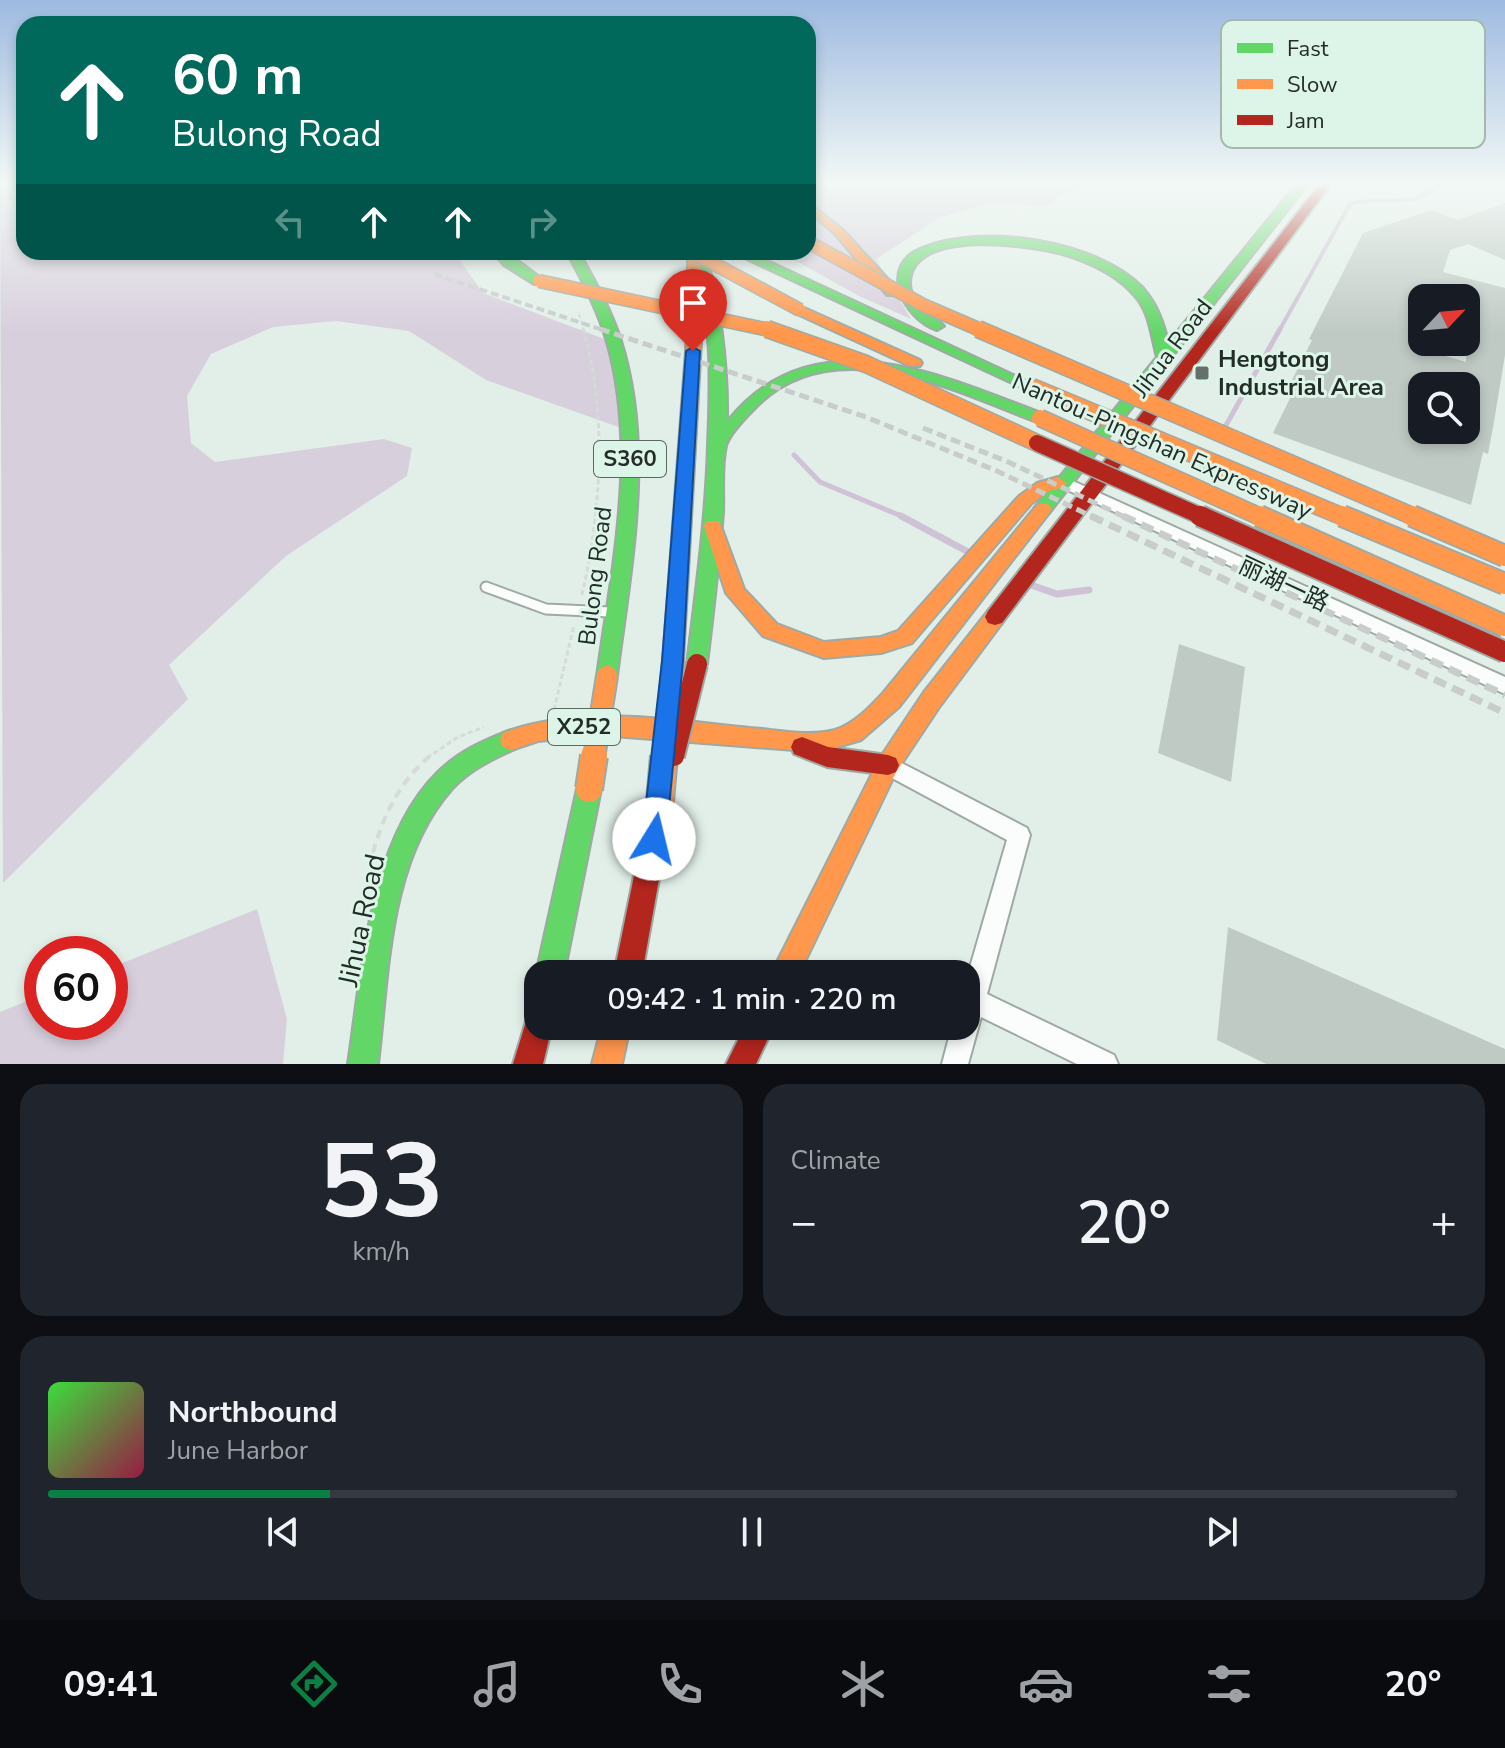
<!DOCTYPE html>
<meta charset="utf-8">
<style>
:root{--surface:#171b24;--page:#20242c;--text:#f1f3f6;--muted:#9ea1a6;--line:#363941;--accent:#0b8043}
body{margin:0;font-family:"Nunito Sans","Noto Sans SC",sans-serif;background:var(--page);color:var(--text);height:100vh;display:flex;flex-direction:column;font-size:30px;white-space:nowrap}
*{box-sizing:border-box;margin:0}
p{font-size:26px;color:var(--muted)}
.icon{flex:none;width:44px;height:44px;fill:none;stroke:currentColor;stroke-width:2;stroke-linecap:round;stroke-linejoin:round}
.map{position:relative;height:1064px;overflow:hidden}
.sheet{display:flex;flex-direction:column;gap:20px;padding:20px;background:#0d0f14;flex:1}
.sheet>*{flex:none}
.guide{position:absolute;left:16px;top:16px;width:800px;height:244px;border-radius:24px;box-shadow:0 4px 12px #0003;background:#00695c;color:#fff;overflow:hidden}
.needle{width:52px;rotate:64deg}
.fabs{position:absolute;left:1408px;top:284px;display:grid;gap:16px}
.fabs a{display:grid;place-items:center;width:72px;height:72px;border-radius:16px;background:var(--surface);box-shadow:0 4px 12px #0003;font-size:40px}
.speed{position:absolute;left:24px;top:936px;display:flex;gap:16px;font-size:40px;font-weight:700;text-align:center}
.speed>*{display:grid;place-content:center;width:104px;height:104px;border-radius:50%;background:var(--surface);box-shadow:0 4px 12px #0003;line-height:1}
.speed .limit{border:12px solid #d22;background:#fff;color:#111}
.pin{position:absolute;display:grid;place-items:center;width:68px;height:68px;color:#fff;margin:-82px -34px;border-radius:50% 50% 50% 0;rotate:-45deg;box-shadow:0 0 8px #0007}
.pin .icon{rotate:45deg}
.me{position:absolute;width:88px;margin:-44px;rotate:9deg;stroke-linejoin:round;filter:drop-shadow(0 0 6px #0008)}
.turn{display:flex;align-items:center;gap:28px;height:168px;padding:0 24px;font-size:36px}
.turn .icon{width:104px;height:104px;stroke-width:2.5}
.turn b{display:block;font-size:56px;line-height:68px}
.lanes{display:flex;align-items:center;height:76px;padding:0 24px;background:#0003;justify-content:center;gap:40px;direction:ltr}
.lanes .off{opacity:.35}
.big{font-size:60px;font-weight:600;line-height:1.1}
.sheet .widget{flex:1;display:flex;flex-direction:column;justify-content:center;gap:12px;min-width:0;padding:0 28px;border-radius:24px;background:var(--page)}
.sheet .dial{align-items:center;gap:0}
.dial b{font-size:104px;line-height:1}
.song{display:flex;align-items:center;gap:24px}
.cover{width:96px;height:96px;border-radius:12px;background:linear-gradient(135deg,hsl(120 70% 55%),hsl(340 70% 35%))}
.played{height:8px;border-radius:4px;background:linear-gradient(90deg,var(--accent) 20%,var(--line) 20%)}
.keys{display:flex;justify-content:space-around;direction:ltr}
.heat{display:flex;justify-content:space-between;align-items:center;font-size:44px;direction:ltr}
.sheet .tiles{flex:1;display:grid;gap:20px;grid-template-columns:1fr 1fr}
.widget:last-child{grid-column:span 2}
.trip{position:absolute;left:524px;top:960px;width:456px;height:80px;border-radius:24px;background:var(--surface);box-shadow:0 4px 12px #0003;font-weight:600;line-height:80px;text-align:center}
.menu{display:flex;height:128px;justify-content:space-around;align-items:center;background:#090b0e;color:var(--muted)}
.menu .icon{width:56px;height:56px}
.menu .selected{color:var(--accent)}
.menu b{font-size:36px;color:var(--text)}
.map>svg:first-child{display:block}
.forest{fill:#d8cfdd}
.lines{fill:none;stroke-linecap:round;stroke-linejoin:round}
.stream-far2{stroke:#d0c2d6;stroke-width:4}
.stream-far1{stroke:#d0c2d6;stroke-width:5}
.stream{stroke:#d0c2d6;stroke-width:7}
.building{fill:#c0cac5;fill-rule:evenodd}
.lane-casing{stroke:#9fa9a4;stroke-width:13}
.street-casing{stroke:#9fa9a4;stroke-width:4}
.fast-casing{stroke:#9fa9a4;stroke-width:4}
.slow-casing{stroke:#9fa9a4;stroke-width:4}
.jam-casing{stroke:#9fa9a4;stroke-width:4}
.path-far2{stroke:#d6dbd8;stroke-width:2;stroke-dasharray:4 3;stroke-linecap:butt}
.path-far1{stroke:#d6dbd8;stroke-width:3;stroke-dasharray:5 3;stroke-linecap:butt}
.path{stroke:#d6dbd8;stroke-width:4;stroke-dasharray:9 6;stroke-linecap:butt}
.lane{stroke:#fbfdfc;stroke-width:9}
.street{fill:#fbfdfc;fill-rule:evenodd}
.fast{fill:#63d668;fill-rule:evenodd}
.slow{fill:#ff974d;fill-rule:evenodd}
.jam{fill:#b3261e;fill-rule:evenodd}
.rail-far2{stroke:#c8ccca;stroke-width:4;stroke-dasharray:8 4;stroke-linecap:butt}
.rail-far1{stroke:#c8ccca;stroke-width:5;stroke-dasharray:10 5;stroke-linecap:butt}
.rail{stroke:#c8ccca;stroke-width:7;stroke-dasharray:13 7;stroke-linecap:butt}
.slow-bridge-far3-casing{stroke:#9fa9a4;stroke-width:15;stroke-linecap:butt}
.slow-bridge-far2-casing{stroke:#9fa9a4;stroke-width:19;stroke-linecap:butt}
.slow-bridge-far1-casing{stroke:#9fa9a4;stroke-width:24;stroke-linecap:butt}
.slow-bridge-casing{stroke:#9fa9a4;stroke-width:30;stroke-linecap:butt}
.jam-bridge-far1-casing{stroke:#9fa9a4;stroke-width:19;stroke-linecap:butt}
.jam-bridge-casing{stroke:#9fa9a4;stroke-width:24;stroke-linecap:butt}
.slow-bridge-far3{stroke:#ff974d;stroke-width:12}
.slow-bridge-far2{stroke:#ff974d;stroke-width:16}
.slow-bridge-far1{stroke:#ff974d;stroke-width:20}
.slow-bridge{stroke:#ff974d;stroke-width:26}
.jam-bridge-far1{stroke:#b3261e;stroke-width:16}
.jam-bridge{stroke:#b3261e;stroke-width:20}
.route{fill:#1a73e8;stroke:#114b97;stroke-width:2}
.poi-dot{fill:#66706b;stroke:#ddf4e8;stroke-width:3}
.labels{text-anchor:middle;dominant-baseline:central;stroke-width:6;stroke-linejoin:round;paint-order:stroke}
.shield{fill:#ddf4e8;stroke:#5c6862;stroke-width:2}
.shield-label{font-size:22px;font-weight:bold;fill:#242c28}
.street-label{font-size:24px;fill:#242c28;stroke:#ddf4e8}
.poi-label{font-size:24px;font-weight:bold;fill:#242c28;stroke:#ddf4e8;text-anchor:start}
.near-street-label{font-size:28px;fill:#242c28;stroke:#ddf4e8}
.key{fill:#ddf4e8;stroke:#a6b8ae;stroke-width:2}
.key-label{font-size:22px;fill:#242c28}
</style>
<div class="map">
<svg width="1505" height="1064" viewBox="0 0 1505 1064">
<rect width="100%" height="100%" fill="#e2efe8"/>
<g class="forest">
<polygon points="0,184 24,184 24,252 454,252 483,293 615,343 624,429 486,380 409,331 336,321 273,327 211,354 187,396 191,443 215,462 384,439 412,448 407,476 286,556 169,665 188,699 3,883"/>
<polygon points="808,184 1079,184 1047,206 992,203 941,217 876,259 911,319 857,295 780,252 808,252"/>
<polygon points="257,909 287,1019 283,1064 0,1064 0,1012 42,995 42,1022 110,1022 110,968"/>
</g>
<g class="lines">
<path class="stream-far2" d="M1279,331L1350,204C1381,194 1415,211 1439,184"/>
<g class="stream-far1">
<polyline points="1225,427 1280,329"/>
<polyline points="794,455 820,482 906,518"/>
</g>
<g class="stream">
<polyline points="901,516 972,554"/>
<polyline points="1028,584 1057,594 1089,590"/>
</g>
</g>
<g class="building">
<path d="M1505,203V260L1468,244L1450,250L1443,272L1505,288V355L1494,422L1488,454L1483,452L1471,505L1273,433L1295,388L1289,386L1312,340L1309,339L1363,233L1432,210L1458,220ZM1422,288L1466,298V362L1422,349ZM1422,374L1466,386V430H1422Z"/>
<polygon points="1179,644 1245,667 1231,782 1158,753"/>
<polygon points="1228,927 1505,1049 1505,1064 1266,1064 1217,1040"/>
</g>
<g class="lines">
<defs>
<polyline id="lane" points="486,587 546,609 610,612"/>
<g id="street">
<polygon points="1064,477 1505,677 1505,694 1059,486 1056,482 1059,478"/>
<polygon points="888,756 1027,828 1030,835 987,994 1114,1055 1118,1064 1077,1064 981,1017 968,1064 942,1064 952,1026 966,1026 966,981 1007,840 881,772 878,765 881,758"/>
</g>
<g id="fast">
<path d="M1297,184H1308L1049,513H1037L1034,509L1037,505L1157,357C1151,336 1150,312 1134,295C1118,276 1095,265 1072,257C1037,245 909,226 910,284C910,303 933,314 944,326L937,330C902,318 878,265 922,248C982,223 1097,240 1143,288C1157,304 1164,323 1168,343Z"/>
<polygon points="493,252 506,252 545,281 534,284 504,265"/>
<path d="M567,252H579C595,281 611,310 621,341C655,449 631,566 617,676L614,682L607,685L600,682L597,676C612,567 638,450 607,342C598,310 582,281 567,252Z"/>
<path d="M693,252H705C721,308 728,363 727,422C812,314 941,375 1046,415L1048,418L1046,421H1034C952,389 831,329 755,408C746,417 729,434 726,446C721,467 724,492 723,513C719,563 713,614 707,664L704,670L697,673L690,670L687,664C696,591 706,517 708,445C711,375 712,322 693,252Z"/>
<polygon points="732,252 748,252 1039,387 1032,391 1027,390"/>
<path d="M511,730L519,733L522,740L519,747C495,758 470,769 452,789C388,861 389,974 378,1064H348C362,973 368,842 437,773C458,752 484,740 511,730Z"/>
<polygon points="589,778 597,781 601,789 564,974 538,974 538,978 536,974 577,789 581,781"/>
</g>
<g id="slow">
<polygon points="808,202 843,230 897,289 897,295 887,295 835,234 808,211"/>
<polygon points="688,252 700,252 702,324 683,661 680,667 673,670 666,667 663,661 688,324"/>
<polygon points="800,306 920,360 922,363 920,366 910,366 795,313 793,310"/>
<polygon points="1058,477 1066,483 1064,487 1049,491 1031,504 912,643 881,653 824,658 763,636 726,593 704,526 707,521 719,521 744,589 777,624 824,642 881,637 898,631 1019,496 1037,483"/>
<path d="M1043,503L1049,505L1052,509L1049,513L899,707L861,740L820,752L601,735L538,741L511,750L503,747L500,740L503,733C582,704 669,720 750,728C778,730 808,737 835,730C854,724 870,707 883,693L1037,505Z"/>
<polygon points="995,609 1002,611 1005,617 1002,623 940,706 896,772 799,974 771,974 880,758 924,692 988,611"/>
<polygon points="602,1026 630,1026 622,1064 592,1064"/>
</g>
<g id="jam">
<polygon points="1320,184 1331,184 1002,623 995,625 988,623 985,617 988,611"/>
<polygon points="802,737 828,747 888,755 896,758 899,765 896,772 888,775 827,767 794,754 791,747 794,740"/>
<polygon points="659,801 667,804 671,812 642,974 614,974 647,812 651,804"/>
<polygon points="538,1011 538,1026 552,1026 543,1064 513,1064 528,1015"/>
<polygon points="745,1026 774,1026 756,1064 726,1064"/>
</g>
</defs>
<use href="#lane" class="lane-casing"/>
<use href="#street" class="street-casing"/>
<use href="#fast" class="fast-casing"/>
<use href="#slow" class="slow-casing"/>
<use href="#jam" class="jam-casing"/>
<polyline class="path-far2" points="579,314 584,331"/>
<g class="path-far1">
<path d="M582,595C601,511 608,413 583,329"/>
<polyline points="554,710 574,625"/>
<polyline points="427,758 458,737 484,727"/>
</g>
<path class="path" d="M366,882C376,834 391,789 430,756"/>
<use href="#lane" class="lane"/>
<use href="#street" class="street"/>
<use href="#fast" class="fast"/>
<use href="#slow" class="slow"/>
<use href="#jam" class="jam"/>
<polyline class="rail-far2" points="434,274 606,331"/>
<g class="rail-far1">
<polyline points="600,329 866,417 997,471 1095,518"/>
<polyline points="923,428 1006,461 1127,518"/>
</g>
<g class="rail">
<polyline points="1091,516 1505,713"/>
<polyline points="1123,516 1505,695"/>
</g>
<defs>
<g id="slow-bridge-far3">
<polyline points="808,242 925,306 983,331"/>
<polyline points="692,252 800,310"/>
<polyline points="539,281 774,331"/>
</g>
<g id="slow-bridge-far2">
<polyline points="767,329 866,364 1037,443"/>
<polyline points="978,329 1417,518"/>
<polyline points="1032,387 1346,518"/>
<polyline points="1040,418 1263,518"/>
</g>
<g id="slow-bridge-far1">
<polyline points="1259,516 1505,626"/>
<polyline points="1342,516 1505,584"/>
<polyline points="1412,516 1505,556"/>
<polyline points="594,758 607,676"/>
<polyline points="664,758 673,661"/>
</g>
<g id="slow-bridge">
<polyline points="589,789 594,756"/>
<polyline points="659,812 664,756"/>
</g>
<polyline id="jam-bridge-far1" points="1037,443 1205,518"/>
<g id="jam-bridge">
<polyline points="1200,516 1505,652"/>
<polyline points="674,756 697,664"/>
</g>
</defs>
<use href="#slow-bridge-far3" class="slow-bridge-far3-casing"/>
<use href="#slow-bridge-far2" class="slow-bridge-far2-casing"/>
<use href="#slow-bridge-far1" class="slow-bridge-far1-casing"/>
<use href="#slow-bridge" class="slow-bridge-casing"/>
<use href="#jam-bridge-far1" class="jam-bridge-far1-casing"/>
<use href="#jam-bridge" class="jam-bridge-casing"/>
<use href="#slow-bridge-far3" class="slow-bridge-far3"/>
<use href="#slow-bridge-far2" class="slow-bridge-far2"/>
<use href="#slow-bridge-far1" class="slow-bridge-far1"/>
<use href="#slow-bridge" class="slow-bridge"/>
<use href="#jam-bridge-far1" class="jam-bridge-far1"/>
<use href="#jam-bridge" class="jam-bridge"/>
</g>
<linearGradient id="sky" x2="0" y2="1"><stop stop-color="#9ebae1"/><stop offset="0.55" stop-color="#f2f8f5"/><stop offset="1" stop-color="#f2f8f5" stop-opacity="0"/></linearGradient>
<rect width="1505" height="333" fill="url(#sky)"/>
<polygon class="route" points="693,347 700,351 683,661 666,839 663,847 654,851 645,847 642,839 662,661 686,351"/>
<rect class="poi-dot" x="1194" y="365" width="16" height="16" rx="4"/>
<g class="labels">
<g class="shield">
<rect x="594" y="441" width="72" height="36" rx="6"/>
<rect x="548" y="709" width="72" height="36" rx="6"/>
</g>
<g class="shield-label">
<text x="630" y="459">S360</text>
<text x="584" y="727">X252</text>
</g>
<g class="street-label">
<text transform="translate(1172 348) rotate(-53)">Jihua Road</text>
<text transform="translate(1162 446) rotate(24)">Nantou-Pingshan Expressway</text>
<text transform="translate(595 576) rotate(-83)">Bulong Road</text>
<text transform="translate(1284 584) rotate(25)">丽湖一路</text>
</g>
<g class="poi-label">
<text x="1218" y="359">Hengtong<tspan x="1218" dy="28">Industrial Area</tspan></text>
</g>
<g class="near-street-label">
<text transform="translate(362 920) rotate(-78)">Jihua Road</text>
</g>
</g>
<rect x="1221" y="20" width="264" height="128" rx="12" class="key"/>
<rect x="1237" y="43" width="36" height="10" fill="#63d668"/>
<rect x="1237" y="79" width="36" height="10" fill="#ff974d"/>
<rect x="1237" y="115" width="36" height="10" fill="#b3261e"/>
<g class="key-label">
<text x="1287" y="56">Fast</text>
<text x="1287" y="92">Slow</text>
<text x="1287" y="128">Jam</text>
</g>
</svg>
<div class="fabs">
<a><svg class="needle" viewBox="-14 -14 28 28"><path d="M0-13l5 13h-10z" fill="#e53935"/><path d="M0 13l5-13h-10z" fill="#9ea1a6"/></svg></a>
<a><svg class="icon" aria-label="search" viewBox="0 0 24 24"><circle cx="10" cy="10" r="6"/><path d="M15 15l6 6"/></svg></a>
</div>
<div class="speed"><div class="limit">60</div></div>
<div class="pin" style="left:693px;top:351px;background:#d93025"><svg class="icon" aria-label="arrive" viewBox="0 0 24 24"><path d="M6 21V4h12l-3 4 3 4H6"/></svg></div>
<svg class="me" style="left:654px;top:839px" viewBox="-20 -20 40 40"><circle r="19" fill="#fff"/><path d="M0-13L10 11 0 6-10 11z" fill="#1a73e8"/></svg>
<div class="trip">09:42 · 1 min · 220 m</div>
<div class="guide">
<div class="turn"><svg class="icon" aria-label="ahead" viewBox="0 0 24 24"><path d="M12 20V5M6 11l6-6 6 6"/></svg><div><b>60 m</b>Bulong Road</div></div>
<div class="lanes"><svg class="icon off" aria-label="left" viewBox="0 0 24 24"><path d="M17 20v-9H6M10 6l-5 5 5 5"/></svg><svg class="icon" aria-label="ahead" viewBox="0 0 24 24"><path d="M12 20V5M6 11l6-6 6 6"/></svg><svg class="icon" aria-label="ahead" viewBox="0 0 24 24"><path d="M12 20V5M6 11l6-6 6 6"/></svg><svg class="icon off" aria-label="right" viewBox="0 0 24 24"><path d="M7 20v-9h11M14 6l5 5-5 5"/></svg></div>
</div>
</div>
<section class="sheet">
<div class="tiles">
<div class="widget dial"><b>53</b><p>km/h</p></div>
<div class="widget"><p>Climate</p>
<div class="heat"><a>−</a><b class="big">20°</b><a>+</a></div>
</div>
<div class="widget">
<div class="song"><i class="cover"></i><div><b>Northbound</b><p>June Harbor</p></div></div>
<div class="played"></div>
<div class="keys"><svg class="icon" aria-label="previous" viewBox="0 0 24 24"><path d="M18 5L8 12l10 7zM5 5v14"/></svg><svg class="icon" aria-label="pause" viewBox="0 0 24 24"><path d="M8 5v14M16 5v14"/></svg><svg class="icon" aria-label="next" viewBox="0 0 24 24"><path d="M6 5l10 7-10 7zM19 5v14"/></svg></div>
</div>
</div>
</section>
<nav class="menu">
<b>09:41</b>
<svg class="icon selected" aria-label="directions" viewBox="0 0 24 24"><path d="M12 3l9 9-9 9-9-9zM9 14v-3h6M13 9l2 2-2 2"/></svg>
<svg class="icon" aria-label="music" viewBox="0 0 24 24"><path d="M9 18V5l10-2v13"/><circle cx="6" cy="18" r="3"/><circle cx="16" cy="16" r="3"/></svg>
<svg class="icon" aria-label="phone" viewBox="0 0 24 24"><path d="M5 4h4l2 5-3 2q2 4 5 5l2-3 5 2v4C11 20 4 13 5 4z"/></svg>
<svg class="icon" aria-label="climate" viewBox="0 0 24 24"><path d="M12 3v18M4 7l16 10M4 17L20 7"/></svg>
<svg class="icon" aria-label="car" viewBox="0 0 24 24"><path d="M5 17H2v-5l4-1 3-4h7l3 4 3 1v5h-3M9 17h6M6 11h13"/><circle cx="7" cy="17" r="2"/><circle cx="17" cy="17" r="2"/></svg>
<svg class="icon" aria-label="filters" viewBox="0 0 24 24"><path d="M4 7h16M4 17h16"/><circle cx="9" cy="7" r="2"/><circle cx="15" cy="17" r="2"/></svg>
<b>20°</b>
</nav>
